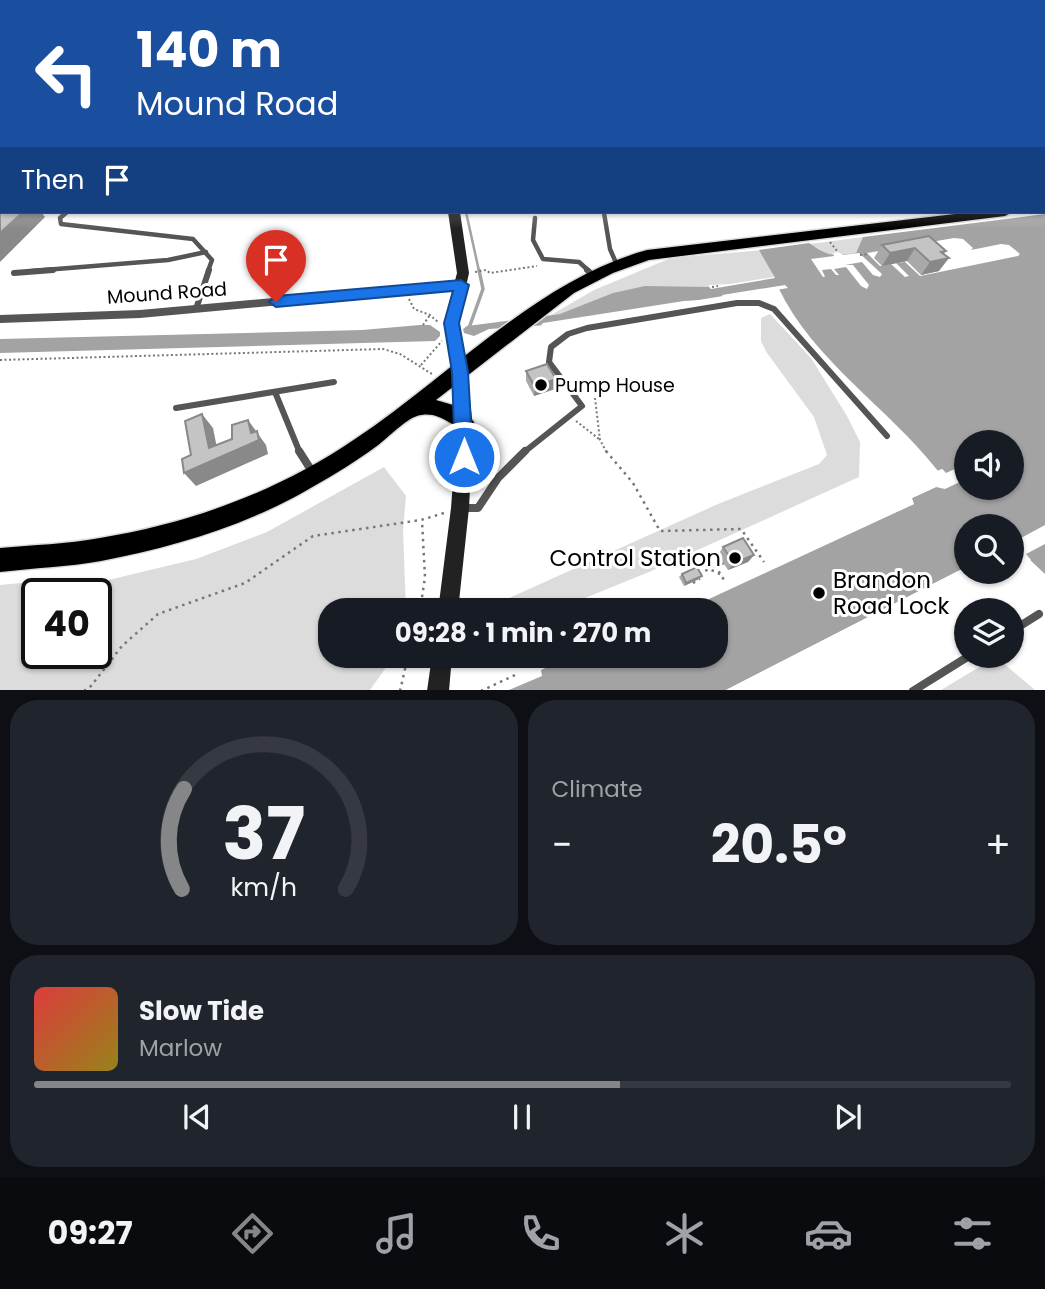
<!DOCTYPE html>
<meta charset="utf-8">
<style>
:root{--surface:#171b24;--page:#20242c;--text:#f1f3f6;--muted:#9ea1a6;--line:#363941;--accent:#858687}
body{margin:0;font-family:Poppins,sans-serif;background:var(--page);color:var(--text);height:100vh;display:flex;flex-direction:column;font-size:26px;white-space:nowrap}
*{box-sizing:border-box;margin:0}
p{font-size:23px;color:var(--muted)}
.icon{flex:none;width:38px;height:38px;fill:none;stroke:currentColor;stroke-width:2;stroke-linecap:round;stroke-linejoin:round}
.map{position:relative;height:690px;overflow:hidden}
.panel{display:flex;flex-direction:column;gap:10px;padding:10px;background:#0d0f14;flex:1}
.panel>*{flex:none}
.top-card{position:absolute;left:0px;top:0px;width:1046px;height:214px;box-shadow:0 2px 5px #0004;background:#1a4fa0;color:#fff;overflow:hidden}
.controls{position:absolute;left:954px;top:430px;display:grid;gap:14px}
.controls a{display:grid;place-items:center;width:70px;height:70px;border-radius:50%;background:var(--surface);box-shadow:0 2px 5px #0004;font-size:35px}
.speed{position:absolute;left:21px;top:578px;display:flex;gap:14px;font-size:35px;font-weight:700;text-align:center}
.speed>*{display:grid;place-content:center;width:91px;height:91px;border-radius:50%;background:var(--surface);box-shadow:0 2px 5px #0004;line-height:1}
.speed .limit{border:4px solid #111;border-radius:10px;background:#fff;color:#111}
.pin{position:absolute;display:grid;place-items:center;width:60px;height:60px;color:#fff;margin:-72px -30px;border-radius:50% 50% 50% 0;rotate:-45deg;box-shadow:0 0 7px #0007}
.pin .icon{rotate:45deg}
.me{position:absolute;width:77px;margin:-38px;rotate:0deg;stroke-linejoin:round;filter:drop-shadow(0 0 5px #0008)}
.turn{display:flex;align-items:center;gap:24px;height:147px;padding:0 21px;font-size:32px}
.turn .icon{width:91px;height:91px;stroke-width:2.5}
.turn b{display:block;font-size:49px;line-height:60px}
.then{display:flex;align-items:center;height:66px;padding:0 21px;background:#0003;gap:14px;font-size:26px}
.big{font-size:52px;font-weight:700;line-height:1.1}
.panel .widget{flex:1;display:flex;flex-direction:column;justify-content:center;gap:10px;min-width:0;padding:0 24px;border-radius:28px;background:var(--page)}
.panel .dial{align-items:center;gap:0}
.dial svg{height:182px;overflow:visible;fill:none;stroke:var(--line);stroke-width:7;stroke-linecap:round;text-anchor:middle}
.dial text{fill:var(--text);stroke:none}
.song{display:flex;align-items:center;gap:21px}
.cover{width:84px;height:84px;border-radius:10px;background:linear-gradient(135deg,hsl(0 70% 55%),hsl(50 70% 35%))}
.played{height:7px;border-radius:4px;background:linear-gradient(90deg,var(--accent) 60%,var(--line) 60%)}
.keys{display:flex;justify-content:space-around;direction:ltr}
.heat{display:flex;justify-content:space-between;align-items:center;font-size:38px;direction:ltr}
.panel .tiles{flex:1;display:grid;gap:10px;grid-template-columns:1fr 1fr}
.widget:last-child{grid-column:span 2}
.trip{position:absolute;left:318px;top:598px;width:410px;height:70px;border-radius:28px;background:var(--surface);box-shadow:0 2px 5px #0004;font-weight:700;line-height:70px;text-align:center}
.tabs{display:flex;height:112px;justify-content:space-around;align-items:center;background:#090b0e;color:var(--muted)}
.tabs .icon{width:49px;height:49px}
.tabs .on{color:var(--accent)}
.tabs b{font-size:32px;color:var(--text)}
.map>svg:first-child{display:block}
.green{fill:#dcdcdc;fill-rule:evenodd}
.water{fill:#a3a3a3;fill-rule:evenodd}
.pier{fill:#fff}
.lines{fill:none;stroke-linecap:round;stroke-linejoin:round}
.stream-far1{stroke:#a3a3a3;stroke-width:2.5}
.stream{stroke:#a3a3a3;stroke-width:3.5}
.primary-casing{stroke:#dbdbdb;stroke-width:3}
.path-far1{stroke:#777;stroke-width:2;stroke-dasharray:2 2.5;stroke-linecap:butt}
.path{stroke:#777;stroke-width:2.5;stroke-dasharray:2.5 4.5;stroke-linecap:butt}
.lane-far2{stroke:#555;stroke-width:4.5}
.lane-far1{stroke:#555;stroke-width:6}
.lane{stroke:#555;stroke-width:8}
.street{fill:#555;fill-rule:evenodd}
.secondary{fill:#222;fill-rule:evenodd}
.primary{fill:#000;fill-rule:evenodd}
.wall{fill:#a9a9a9}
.shaded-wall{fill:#898989}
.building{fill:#c4c4c4;stroke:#898989;stroke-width:2}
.route{fill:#1a73e8;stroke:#114b97;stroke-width:2}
.poi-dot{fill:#000;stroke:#fff;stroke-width:2.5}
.labels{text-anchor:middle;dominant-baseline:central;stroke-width:6;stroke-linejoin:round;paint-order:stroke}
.street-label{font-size:19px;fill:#000;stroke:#fff}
.poi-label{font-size:19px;fill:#000;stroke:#fff;text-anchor:start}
.near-poi-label{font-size:23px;fill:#000;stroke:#fff;text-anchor:end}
</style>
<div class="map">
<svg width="1045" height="691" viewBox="0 0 1045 691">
<rect width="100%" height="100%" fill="#fff"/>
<g class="green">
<polygon points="863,237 856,253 811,259 802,245"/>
<polygon points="775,249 766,260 762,253 774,277 730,284 709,285 710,289 700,300 551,315 594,290 671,258"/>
<polygon points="770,314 811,358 847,416 860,442 859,477 649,572 553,611 480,611 718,504 819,464 827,455 814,417 767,353 761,341 761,318"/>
<path d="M384,467L406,496L403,530L406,611H331V656H394L370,690H0V585L31,582L104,581L196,559L267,532ZM37,593H96V653H37Z"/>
<polygon points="996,657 1035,690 941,690"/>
</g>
<g class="water">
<path d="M1045,214V574L1012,543V527H966V567L726,690H509L542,676L541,670L571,656H716V611H683L914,504L910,499L936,487L955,484L942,469L938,471C888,407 813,361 778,287L547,325L489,329L474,336L464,333L463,329L467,326L560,314L613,293L645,286L709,287L711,289L775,278L759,250L809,243C829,257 832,256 856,253L863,237ZM966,443H1012V488H966Z"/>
<polygon points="420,325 430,325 440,332 440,336 435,341 0,353 0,339 362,330"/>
</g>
<g class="pier">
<polygon points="954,238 963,239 973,248 971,250 1001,244 1009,245 1020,254 1018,256 920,276 905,262 896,263 909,276 905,277 891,264 880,266 867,253"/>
<polygon points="838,252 843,255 859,253 882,274 880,277 873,275 862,262 845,265 853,265 869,285 867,289 861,286 846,267 834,269 839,275 836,275 831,269 822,270 825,277 823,277 811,259 834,256 833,253"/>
<polygon points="785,285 788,288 539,328 543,323 684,301 717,299 724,298 722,295"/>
<polygon points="966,464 966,479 945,489 936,487 912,498 914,504 679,611 909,503 909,496 935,484 950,483 941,473 935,472 942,469 946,473"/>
<polygon points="1045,525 1045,544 1026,554 1031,560 1028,562 1012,546 1012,543"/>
<polygon points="966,567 966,571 952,578 733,691 726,690"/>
</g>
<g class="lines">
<polyline class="stream-far1" points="466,212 479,271"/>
<polyline class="stream" points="469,328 483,289 479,270"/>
<defs>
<path id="primary" d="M972,212H1012L1005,216L649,260L613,273L574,293L436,400L460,407L474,422L471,428C455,433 441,408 417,416C404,420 383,443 370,451C349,466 325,480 302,493C241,527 169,548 101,561C68,567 33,568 0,572V548C33,545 67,544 100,538C191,523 279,491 355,439C447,378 539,279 647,250Z"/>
</defs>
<use href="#primary" class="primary-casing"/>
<g class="path-far1">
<polyline points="830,242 838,252"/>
<polyline points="860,255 868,254"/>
<polyline points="475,272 486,270 490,273 537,266"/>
<polyline points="712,287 718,286"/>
<polyline points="409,299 414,309 430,315 438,322"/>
<polyline points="423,325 430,315"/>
<polyline points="0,360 383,349 400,354 432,374"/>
<polyline points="421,365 442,341"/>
<polyline points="595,398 600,440 607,453"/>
<polyline points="576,421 599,439"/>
</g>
<g class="path">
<polyline points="606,451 633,483 660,531 741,529 764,562"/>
<polyline points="724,563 716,567 724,580"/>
<polyline points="699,574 709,569 720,574"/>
<polyline points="693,583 700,579"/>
<polyline points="632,607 635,611"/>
<polyline points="420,611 425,577 422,521"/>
<polyline points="84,691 91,686 122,646 158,614 245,583 313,536 421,520 444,513"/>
<polyline points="400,691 408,656"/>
<polyline points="481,691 515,675"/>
</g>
<g class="lane-far2">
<polyline points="67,212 60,218 61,224 193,239 212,260 208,271"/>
<polyline points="604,213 610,249 617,265"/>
<polyline points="535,218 533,240 543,259 579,262 589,271"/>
<polyline points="32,271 168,260 206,252"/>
</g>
<g class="lane-far1">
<polyline points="587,270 594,276"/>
<polyline points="14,273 53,270"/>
<polyline points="196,309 209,270"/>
<polyline points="275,392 300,453"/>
<polyline points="176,408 334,382"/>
<polyline points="523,453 582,406 549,362 551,347 568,334 587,328 737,303 759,303 774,309 887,436"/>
</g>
<g class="lane">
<polyline points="299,451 313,473"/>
<polyline points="462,508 478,508 498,478 525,451"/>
<polyline points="1012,631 1039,614"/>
<polyline points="913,691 969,656"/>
</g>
<polygon class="street" points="461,281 465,282 467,285 465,288 140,318 0,323 0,315 140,310"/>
<g class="secondary">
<polygon points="448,212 460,212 469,273 458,323 467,372 473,428 469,508 458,611 438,611 451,508 457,428 453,372 444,323 457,273"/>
<polygon points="432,656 452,656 449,691 427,691"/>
</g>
<use href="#primary" class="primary"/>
</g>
<g class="wall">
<polygon points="929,236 944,254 939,271 921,275 907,261 882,266 874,258 882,245"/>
<polygon points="526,371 556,379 555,389 534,396 526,381"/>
<polygon points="723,547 754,555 748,562 728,570 718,555"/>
<polygon points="682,574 699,579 684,586 679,577"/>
</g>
<g class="shaded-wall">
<polygon points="0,137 2,140 2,152 0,153"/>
<polygon points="23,212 41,212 45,217 0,262 0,233"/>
<polygon points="915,248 907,261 882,266 890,253"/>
<polygon points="946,251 939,260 949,258 939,271 921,275 930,262 941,252"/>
<polygon points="556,379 555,389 534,396 535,387"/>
<polygon points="202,414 213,428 219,458 251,433 248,420 266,445 268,454 196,486 184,473 209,448"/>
<polygon points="754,555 748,562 728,570 734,563"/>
<polygon points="702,576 699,579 684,586 686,583"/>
</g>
<g class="building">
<polygon points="0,201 2,201 2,212 23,212 0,233"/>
<polygon points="929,236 946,251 941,252 949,258 930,262 915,248 890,253 882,245"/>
<polygon points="547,364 556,379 535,387 526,371"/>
<polygon points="202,414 209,448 232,439 232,425 248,420 251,433 257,431 259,440 184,473 182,459 191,455 185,421"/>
<polygon points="743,538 754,555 734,563 723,547"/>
<polygon points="697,567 702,576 686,583 682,574"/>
</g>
<linearGradient id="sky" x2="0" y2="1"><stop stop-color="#8cadcc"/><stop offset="0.58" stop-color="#fff"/><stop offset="1" stop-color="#fff" stop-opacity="0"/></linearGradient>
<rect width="1045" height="229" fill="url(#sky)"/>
<polygon class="route" points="461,280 469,285 459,323 468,372 473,457 471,463 464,465 458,463 455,457 452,372 444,323 453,291 276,307 269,302 276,296"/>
<g class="poi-dot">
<circle cx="541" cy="385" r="7"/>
<circle cx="735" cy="558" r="7"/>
<circle cx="819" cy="593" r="7"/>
</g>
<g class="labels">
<g class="street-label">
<text transform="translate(167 293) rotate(-4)">Mound Road</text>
</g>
<g class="poi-label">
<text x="555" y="385">Pump House</text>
</g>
<g class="near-poi-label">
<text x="721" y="558">Control Station</text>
<text x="833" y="580" text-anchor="start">Brandon<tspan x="833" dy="26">Road Lock</tspan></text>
</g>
</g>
</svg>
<div class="controls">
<a><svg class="icon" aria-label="sound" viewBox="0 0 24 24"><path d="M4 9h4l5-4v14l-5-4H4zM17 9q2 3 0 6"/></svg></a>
<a><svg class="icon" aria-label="search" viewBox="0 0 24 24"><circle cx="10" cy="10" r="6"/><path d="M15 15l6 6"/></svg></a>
<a><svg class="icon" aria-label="layers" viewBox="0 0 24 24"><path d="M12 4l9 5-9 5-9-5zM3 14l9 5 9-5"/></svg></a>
</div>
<div class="speed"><div class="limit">40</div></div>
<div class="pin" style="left:276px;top:302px;background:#d93025"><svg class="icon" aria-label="arrive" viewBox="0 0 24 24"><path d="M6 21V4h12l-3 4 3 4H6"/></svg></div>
<svg class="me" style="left:464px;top:457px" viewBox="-20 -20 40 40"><circle r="17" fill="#1a73e8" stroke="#fff" stroke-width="3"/><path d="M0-11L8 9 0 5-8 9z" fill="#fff"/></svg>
<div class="trip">09:28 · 1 min · 270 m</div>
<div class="top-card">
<div class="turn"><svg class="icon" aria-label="left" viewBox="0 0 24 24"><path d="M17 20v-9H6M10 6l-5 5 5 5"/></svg><div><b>140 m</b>Mound Road</div></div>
<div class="then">Then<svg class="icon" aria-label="arrive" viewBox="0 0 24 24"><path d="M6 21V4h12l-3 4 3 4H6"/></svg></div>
</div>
</div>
<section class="panel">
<div class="tiles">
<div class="widget dial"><svg viewBox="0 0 100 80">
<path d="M14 69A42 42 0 1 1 86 69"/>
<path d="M14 69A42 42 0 0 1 15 25" stroke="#858687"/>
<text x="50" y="56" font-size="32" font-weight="700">37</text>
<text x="50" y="72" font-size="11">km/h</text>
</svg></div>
<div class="widget"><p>Climate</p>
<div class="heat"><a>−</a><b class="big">20.5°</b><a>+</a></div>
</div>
<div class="widget">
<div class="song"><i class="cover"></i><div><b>Slow Tide</b><p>Marlow</p></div></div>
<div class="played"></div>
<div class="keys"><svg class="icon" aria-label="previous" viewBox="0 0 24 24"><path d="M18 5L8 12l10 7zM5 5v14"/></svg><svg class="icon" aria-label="pause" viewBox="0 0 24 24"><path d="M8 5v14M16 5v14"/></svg><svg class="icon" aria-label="next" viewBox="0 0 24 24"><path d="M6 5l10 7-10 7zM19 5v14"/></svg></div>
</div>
</div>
</section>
<nav class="tabs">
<b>09:27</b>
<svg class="icon on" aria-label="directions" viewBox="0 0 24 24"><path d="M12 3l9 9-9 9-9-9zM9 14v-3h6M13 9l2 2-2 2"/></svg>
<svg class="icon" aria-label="music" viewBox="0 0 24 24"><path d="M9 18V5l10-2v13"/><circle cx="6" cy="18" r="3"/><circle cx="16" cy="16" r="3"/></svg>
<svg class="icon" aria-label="phone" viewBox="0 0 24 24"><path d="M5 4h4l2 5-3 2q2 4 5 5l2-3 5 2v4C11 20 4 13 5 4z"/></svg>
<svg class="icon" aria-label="climate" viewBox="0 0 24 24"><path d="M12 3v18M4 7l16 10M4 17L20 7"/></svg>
<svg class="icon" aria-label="car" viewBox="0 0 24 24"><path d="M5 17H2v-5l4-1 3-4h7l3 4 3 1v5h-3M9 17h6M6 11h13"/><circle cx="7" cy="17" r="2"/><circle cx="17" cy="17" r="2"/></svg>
<svg class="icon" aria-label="filters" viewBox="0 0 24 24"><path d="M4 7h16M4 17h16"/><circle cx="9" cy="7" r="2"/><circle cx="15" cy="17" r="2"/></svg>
</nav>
